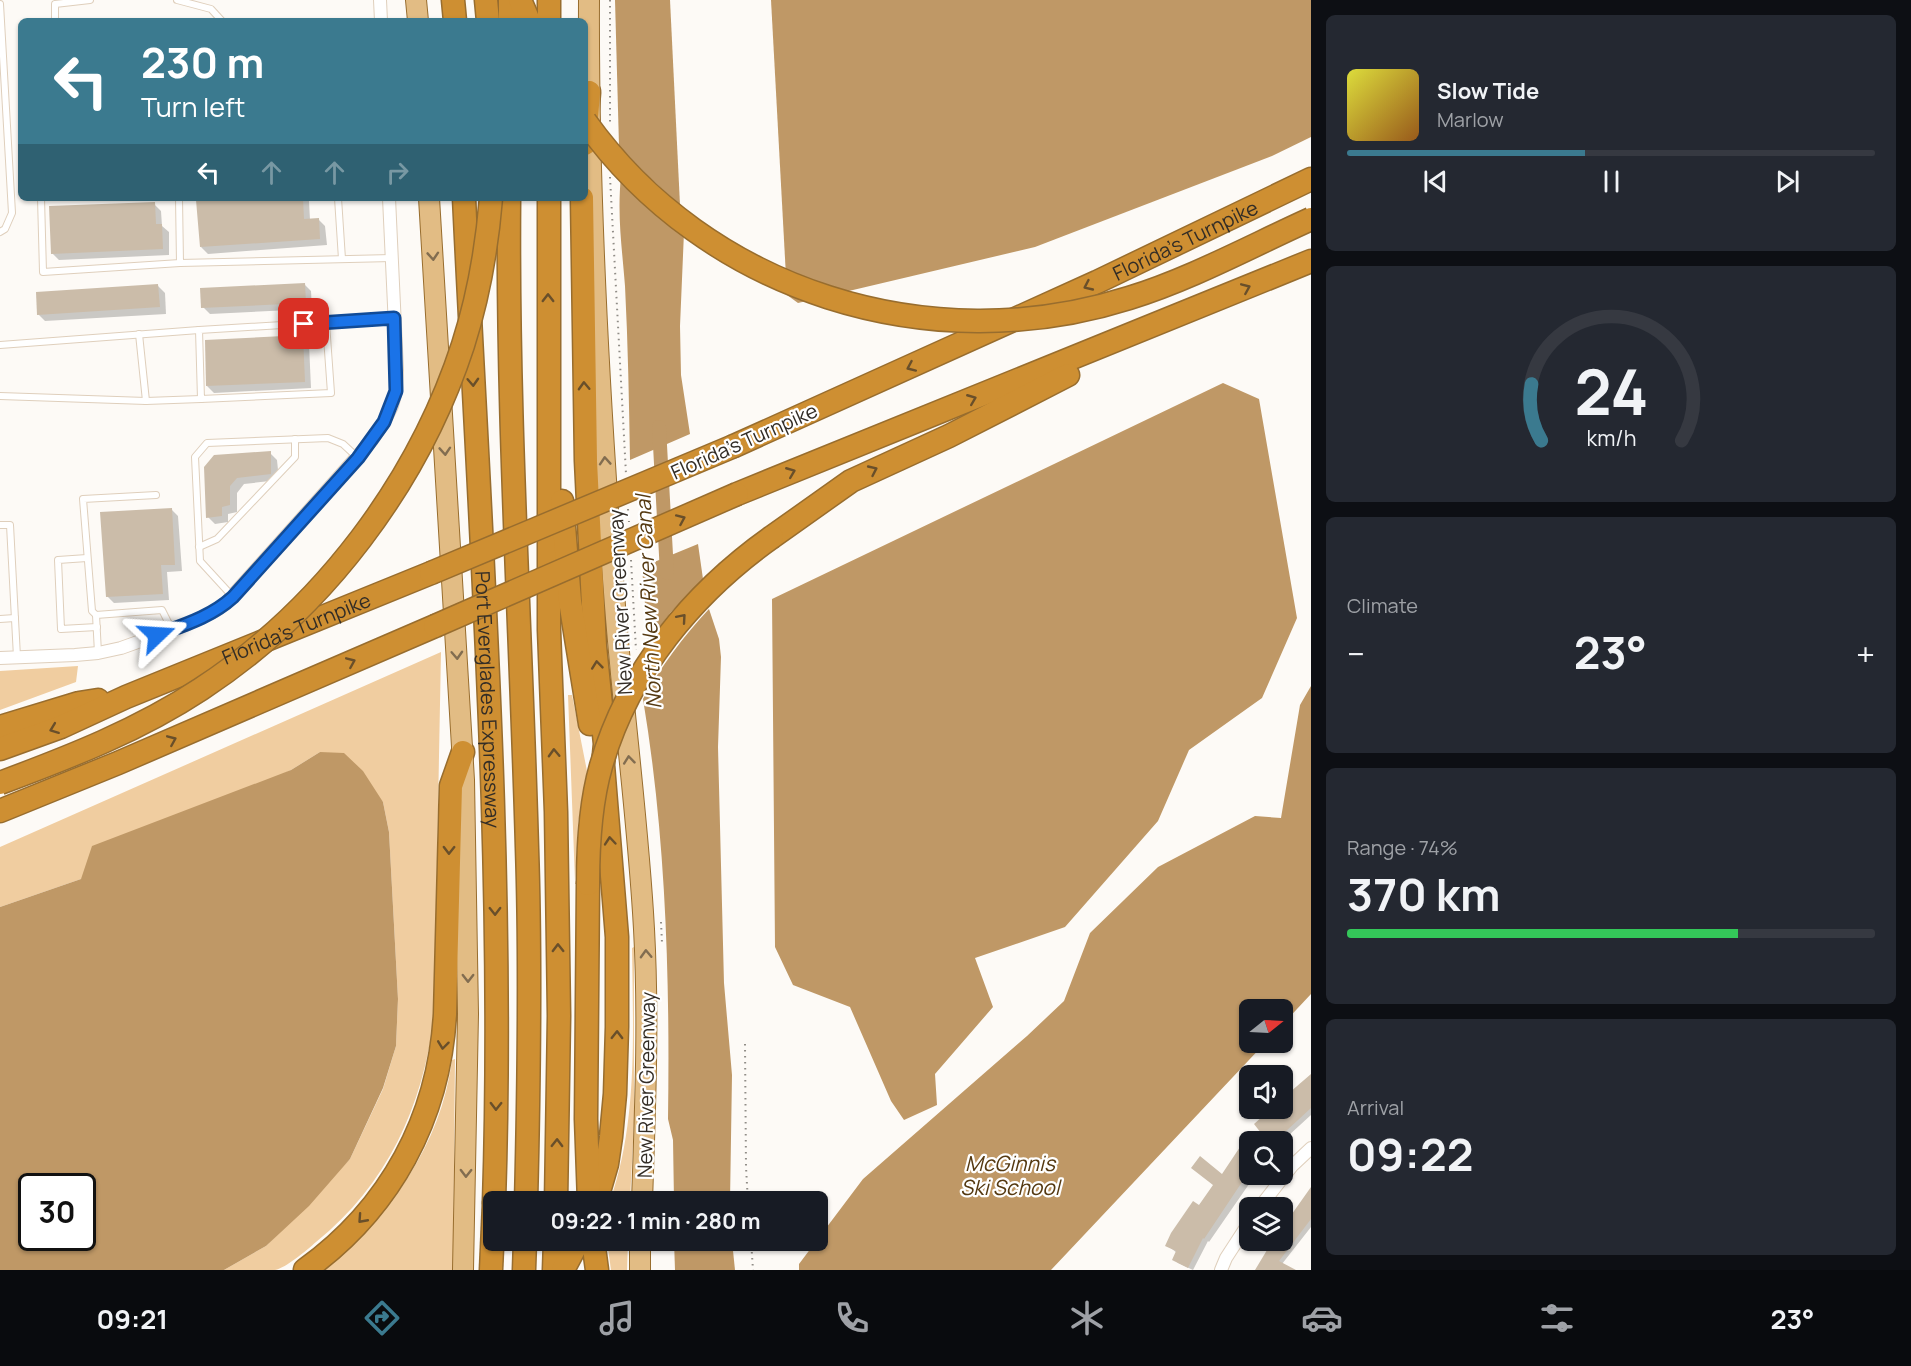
<!DOCTYPE html>
<meta charset="utf-8">
<style>
:root{--surface:#171b24;--page:#242831;--text:#f1f3f6;--muted:#9ea1a6;--line:#363941;--accent:#3b7a8f}
body{margin:0;font-family:Manrope,sans-serif;background:var(--page);color:var(--text);height:100vh;display:flex;flex-direction:column;font-size:22px;white-space:nowrap}
*{box-sizing:border-box;margin:0}
p{font-size:20px;color:var(--muted)}
.icon{flex:none;width:33px;height:33px;fill:none;stroke:currentColor;stroke-width:2;stroke-linecap:round;stroke-linejoin:round}
.map{position:relative;flex:1;overflow:hidden}
.drawer{display:flex;flex-direction:column;gap:15px;padding:15px;background:#0d0f14;width:600px}
.drawer>*{flex:none}
.guide{position:absolute;left:18px;top:18px;width:570px;height:183px;border-radius:9px;box-shadow:0 2px 4px #0004;background:#3b7a8f;color:#fff;overflow:hidden}
.needle{width:39px;rotate:72deg}
.tools{position:absolute;left:1239px;top:999px;display:grid;gap:12px}
.tools a{display:grid;place-items:center;width:54px;height:54px;border-radius:9px;background:var(--surface);box-shadow:0 2px 4px #0004;font-size:30px}
.speed{position:absolute;left:18px;top:1173px;display:flex;gap:12px;font-size:30px;font-weight:700;text-align:center}
.speed>*{display:grid;place-content:center;width:78px;height:78px;border-radius:50%;background:var(--surface);box-shadow:0 2px 4px #0004;line-height:1}
.speed .limit{border:3px solid #111;border-radius:9px;background:#fff;color:#111}
.pin{position:absolute;display:grid;place-items:center;width:51px;height:51px;color:#fff;margin:-26px;border-radius:12px;box-shadow:0 3px 9px #0006}
.me{position:absolute;width:66px;margin:-33px;rotate:70deg;stroke-linejoin:round;filter:drop-shadow(0 0 4px #0008)}
.turn{display:flex;align-items:center;gap:21px;height:126px;padding:0 24px;font-size:27px}
.turn .icon{width:78px;height:78px;stroke-width:2.5}
.turn b{display:block;font-size:42px;line-height:51px}
.lanes{display:flex;align-items:center;height:57px;padding:0 24px;background:#0003;justify-content:center;gap:30px;direction:ltr}
.lanes .off{opacity:.35}
.big{font-size:45px;font-weight:700;line-height:1.1}
.drawer .widget{flex:1;display:flex;flex-direction:column;justify-content:center;gap:9px;min-width:0;padding:0 21px;border-radius:9px;background:var(--page)}
.drawer .dial{align-items:center;gap:0}
.dial svg{height:156px;overflow:visible;fill:none;stroke:var(--line);stroke-width:7;stroke-linecap:round;text-anchor:middle}
.dial text{fill:var(--text);stroke:none}
.song{display:flex;align-items:center;gap:18px}
.cover{width:72px;height:72px;border-radius:9px;background:linear-gradient(135deg,hsl(60 70% 55%),hsl(30 70% 35%))}
.played{height:6px;border-radius:3px;background:linear-gradient(90deg,var(--accent) 45%,var(--line) 45%)}
.keys{display:flex;justify-content:space-around;direction:ltr}
.heat{display:flex;justify-content:space-between;align-items:center;font-size:33px;direction:ltr}
.charge{height:9px;border-radius:4px;background:linear-gradient(90deg,#34c759 74%,var(--line) 0)}
.trip{position:absolute;left:483px;top:1191px;width:345px;height:60px;border-radius:9px;background:var(--surface);box-shadow:0 2px 4px #0004;font-weight:700;line-height:60px;text-align:center}
.tabs{display:flex;height:96px;justify-content:space-around;align-items:center;background:#090b0e;color:var(--muted)}
.tabs .icon{width:42px;height:42px}
.tabs .active{color:var(--accent)}
.tabs b{font-size:27px;color:var(--text)}
main{display:flex;flex:1;min-height:0}
.map>svg:first-child{display:block}
.green{fill:#f0cda0}
.water{fill:#bf9866;fill-rule:evenodd}
.shadow{fill:#0003}
.lines{fill:none;stroke-linecap:round;stroke-linejoin:round}
.canal{stroke:#bf9866;stroke-width:14}
.building{fill:#cbbca9}
.service-casing{stroke:#dfcfbc;stroke-width:8}
.minor-casing{stroke:#dfcfbc;stroke-width:14}
.primary-casing{stroke:#986d2e;stroke-width:22}
.motorway-casing{stroke:#986d2e;stroke-width:25}
.path{stroke:#918d87;stroke-width:2;stroke-dasharray:1.5 4.5;stroke-linecap:butt}
.service{stroke:#fff;stroke-width:6}
.minor{stroke:#fff;stroke-width:12}
.primary{stroke:#e2bc84;stroke-width:20}
.motorway{stroke:#ce8f32;stroke-width:22}
.motorway-bridge-casing{stroke:#986d2e;stroke-width:25;stroke-linecap:butt}
.motorway-bridge{stroke:#ce8f32;stroke-width:22}
.oneway{stroke:#826d50}
.oneway2{stroke:#694f2a}
.route-casing{stroke:#114b97;stroke-width:15}
.route{stroke:#1a73e8;stroke-width:10}
.labels{text-anchor:middle;dominant-baseline:central;stroke-width:4.5;stroke-linejoin:round;paint-order:stroke}
.street-label{font-size:20px;fill:#332d26;stroke:#fff}
.water-label{font-size:21px;font-style:italic;fill:#553911;stroke:#fff}
</style>
<main>
<div class="map">
<svg width="1311" height="1270" viewBox="0 0 1311 1270">
<rect width="100%" height="100%" fill="#fdfaf6"/>
<g class="green">
<path d="M441,652L434,1018C422,1107 388,1184 316,1242C307,1250 286,1268 275,1270C259,1270 240,1270 224,1270L266,1246L350,1159L383,1089L396,1046L398,999L389,832L383,802L320,752L291,770L81,879L0,907V847Z"/>
<polygon points="78,666 76,682 0,710 0,671"/>
<polygon points="568,695 572,695 587,771 578,824 575,881"/>
<path d="M634,947V1122L630,1201H610C638,1121 633,1032 632,948Z"/>
<path d="M455,1059L453,1270H324C389,1217 441,1145 452,1060Z"/>
<polygon points="607,1241 628,1241 627,1270 611,1270"/>
</g>
<g class="water">
<polygon points="615,0 670,0 680,205 648,176 619,146"/>
<polygon points="771,0 1311,0 1311,137 1272,156 1035,247 798,303 787,295"/>
<path d="M621,176L684,232L680,326L681,375L690,434L630,460C629,402 628,344 625,286C622,247 617,216 621,176Z"/>
<polygon points="1223,383 1259,399 1297,618 1262,698 1189,750 1158,821 1065,927 975,958 993,1007 935,1074 937,1105 904,1120 891,1101 850,1007 793,985 775,947 772,599"/>
<polygon points="698,544 703,579 671,612 648,642 642,567"/>
<path d="M709,609L719,639L721,657L718,747L724,983L732,1075L730,1201H674L673,1140L668,1119C670,979 666,837 643,699C661,666 683,637 709,609Z"/>
<polygon points="1311,686 1311,994 1283,1024 1282,1010 1250,1010 1250,1042 1265,1043 1051,1270 799,1270 799,1264 863,1179 1027,1036 1064,1001 1090,933 1158,867 1255,816 1281,818 1300,705"/>
<path d="M320,752L344,753L363,771L383,802L389,832L398,999L396,1046L383,1088L350,1159L309,1206L266,1246L224,1270H0V907L81,879L92,846L291,770ZM32,1186H82V1238H32Z"/>
<polygon points="674,1241 732,1241 735,1270 675,1270"/>
</g>
<g class="shadow">
<polygon points="249,198 305,198 309,201 310,220 318,219 325,226 327,245 208,254 201,247"/>
<polygon points="154,204 161,211 162,226 169,232 169,255 59,260 52,253"/>
<polygon points="304,284 311,291 312,309 210,314 203,307"/>
<polygon points="158,286 165,293 166,314 45,321 38,314"/>
<polygon points="302,337 309,344 311,388 214,393 207,386"/>
<polygon points="270,453 277,460 279,480 244,484 237,493 237,512 228,514 228,522 215,524 208,517 205,467"/>
<polygon points="171,509 178,516 182,571 167,572 169,600 114,603 107,596"/>
<polygon points="1311,1075 1311,1115 1288,1136 1289,1138 1282,1144 1282,1142 1253,1142 1263,1133"/>
<polygon points="1256,1174 1209,1242 1208,1241 1193,1270 1178,1263 1174,1259 1177,1253 1167,1245 1223,1176"/>
<polygon points="1311,1190 1311,1227 1282,1264 1286,1270 1256,1270 1274,1240 1282,1240"/>
</g>
<g class="lines">
<polyline class="canal" points="659,427 667,573"/>
</g>
<g class="building">
<polygon points="229,198 303,198 304,219 319,218 320,239 200,247 196,200"/>
<polygon points="155,202 156,224 162,224 163,249 51,254 49,206"/>
<polygon points="305,283 306,303 201,308 200,288"/>
<polygon points="158,284 160,307 37,315 36,292"/>
<polygon points="303,335 305,382 206,386 205,340"/>
<polygon points="271,451 271,474 237,478 230,486 230,505 222,507 222,516 206,518 204,467 214,455"/>
<polygon points="172,508 175,565 161,565 163,594 106,597 100,512"/>
<polygon points="1311,1074 1311,1108 1285,1132 1287,1133 1277,1142 1251,1142 1261,1133 1254,1124 1272,1108 1282,1108 1282,1099"/>
<polygon points="1250,1143 1250,1182 1244,1179 1204,1239 1203,1238 1188,1268 1172,1260 1176,1251 1165,1246 1171,1233 1193,1201 1199,1205 1213,1185 1191,1168 1200,1156 1222,1174 1240,1147 1243,1149"/>
<polygon points="1311,1187 1311,1219 1279,1261 1296,1270 1255,1270 1273,1240 1282,1240 1282,1228"/>
</g>
<g class="lines">
<defs>
<g id="service">
<polyline points="177,0 211,9 222,21"/>
<polyline points="0,4 12,213 5,229 0,232"/>
<polyline points="55,21 55,4 90,0"/>
<polyline points="41,198 43,272 180,263"/>
<polyline points="179,198 180,263 392,258"/>
<polyline points="338,198 342,259"/>
<polyline points="326,323 331,393 201,399 199,330 395,318"/>
<polyline points="139,334 146,401"/>
<polyline points="0,345 199,330"/>
<polyline points="0,396 146,401 201,399"/>
<polyline points="156,495 83,499 92,611 96,615 162,610 172,630"/>
<polyline points="0,525 10,525 17,657"/>
<polyline points="199,547 217,539 295,457 295,439"/>
<polyline points="87,558 58,560 61,629 97,627"/>
<polyline points="233,597 200,561 195,457 207,443 328,438 343,444 357,457"/>
<polyline points="96,615 98,653"/>
<polyline points="0,619 15,618"/>
</g>
<g id="minor">
<polyline points="380,0 381,21"/>
<polyline points="0,658 75,655 98,653 121,648 188,624 215,611 226,603 372,440 384,422 392,406 396,391 397,370 389,198"/>
<polyline points="1259,1208 1292,1166 1311,1148"/>
<polyline points="1221,1270 1226,1258 1250,1221"/>
</g>
<g id="primary">
<polyline points="416,0 418,21"/>
<path d="M589,0C588,197 599,395 614,592C622,705 638,817 644,929C649,1020 645,1111 642,1202"/>
<polyline points="429,198 464,780 468,1014 463,1270"/>
<polyline points="640,1270 640,1240"/>
</g>
<g id="motorway">
<polyline points="453,0 455,21"/>
<polyline points="486,0 488,21"/>
<polyline points="510,0 510,21"/>
<polyline points="520,0 529,21"/>
<polyline points="549,21 549,0"/>
<polyline points="585,144 589,92"/>
<path id="s1" d="M464,198C480,532 505,867 494,1202"/>
<path d="M509,198C507,415 521,632 527,848C531,966 529,1084 526,1202"/>
<polyline points="549,198 549,630 556,812 559,1016 556,1202"/>
<polyline points="582,198 586,461 595,646 605,744 603,765 617,937 617,1027 615,1094 611,1137 607,1164 596,1202"/>
<path id="s2" d="M734,446L1097,282L1311,179"/>
<polyline points="737,494 1311,261"/>
<polyline points="562,501 570,601 590,724"/>
<polyline points="772,537 851,481 949,436 1068,375"/>
<polyline points="0,727 79,703 98,700"/>
<path id="s3" d="M0,749L61,727L126,697L431,573"/>
<polyline points="0,811 118,763 435,626"/>
<polyline points="588,884 586,1119 589,1202"/>
<polyline points="593,1240 597,1270"/>
<path d="M305,1270C391,1208 439,1118 445,1014L451,786L463,752"/>
<polyline points="491,1270 494,1204"/>
<polyline points="524,1270 525,1240"/>
<polyline points="554,1270 555,1240"/>
<polyline points="563,1270 579,1240"/>
</g>
</defs>
<use href="#service" class="service-casing"/>
<use href="#minor" class="minor-casing"/>
<use href="#primary" class="primary-casing"/>
<use href="#motorway" class="motorway-casing"/>
<g class="path">
<polyline points="610,0 610,123"/>
<polyline points="610,177 626,474"/>
<polyline points="628,509 629,522"/>
<polyline points="631,560 636,650"/>
<polyline points="661,922 662,943"/>
<polyline points="745,1044 746,1167 748,1202"/>
<polyline points="751,1240 753,1270"/>
</g>
<use href="#service" class="service"/>
<use href="#minor" class="minor"/>
<use href="#primary" class="primary"/>
<use href="#motorway" class="motorway"/>
<defs>
<g id="motorway-bridge">
<path d="M585,121C707,292 930,361 1129,298C1191,279 1251,246 1311,219"/>
<polyline points="431,573 734,446"/>
<polyline points="435,626 737,494"/>
<path d="M0,783C70,757 139,730 201,689C323,609 418,483 463,345C478,298 487,247 491,198"/>
<path d="M588,884C588,845 590,804 601,766C628,671 693,593 772,537"/>
</g>
</defs>
<use href="#motorway-bridge" class="motorway-bridge-casing"/>
<use href="#motorway-bridge" class="motorway-bridge"/>
</g>
<defs><path id="oneway-chevron" d="M-2-3.5L2.5 0L-2 3.5" fill="none" stroke-width="1.6" stroke-linecap="round" stroke-linejoin="round" transform="scale(1.5)"/></defs>
<g class="oneway">
<use href="#oneway-chevron" transform="translate(433 256) rotate(86)"/>
<use href="#oneway-chevron" transform="translate(445 451) rotate(86)"/>
<use href="#oneway-chevron" transform="translate(605 461) rotate(-94)"/>
<use href="#oneway-chevron" transform="translate(457 655) rotate(87)"/>
<use href="#oneway-chevron" transform="translate(629 760) rotate(-96)"/>
<use href="#oneway-chevron" transform="translate(646 954) rotate(-92)"/>
<use href="#oneway-chevron" transform="translate(468 978) rotate(90)"/>
<use href="#oneway-chevron" transform="translate(466 1173) rotate(91)"/>
</g>
<g class="oneway2">
<use href="#oneway-chevron" transform="translate(1088 286) rotate(155)"/>
<use href="#oneway-chevron" transform="translate(1246 288) rotate(-23)"/>
<use href="#oneway-chevron" transform="translate(548 298) rotate(-90)"/>
<use href="#oneway-chevron" transform="translate(911 367) rotate(156)"/>
<use href="#oneway-chevron" transform="translate(473 382) rotate(87)"/>
<use href="#oneway-chevron" transform="translate(584 386) rotate(-92)"/>
<use href="#oneway-chevron" transform="translate(972 399) rotate(-22)"/>
<use href="#oneway-chevron" transform="translate(873 470) rotate(-25)"/>
<use href="#oneway-chevron" transform="translate(791 472) rotate(-22)"/>
<use href="#oneway-chevron" transform="translate(681 519) rotate(-24)"/>
<use href="#oneway-chevron" transform="translate(682 618) rotate(-49)"/>
<use href="#oneway-chevron" transform="translate(351 662) rotate(-23)"/>
<use href="#oneway-chevron" transform="translate(597 665) rotate(-96)"/>
<use href="#oneway-chevron" transform="translate(54 729) rotate(159)"/>
<use href="#oneway-chevron" transform="translate(172 740) rotate(-23)"/>
<use href="#oneway-chevron" transform="translate(554 753) rotate(-92)"/>
<use href="#oneway-chevron" transform="translate(610 841) rotate(-95)"/>
<use href="#oneway-chevron" transform="translate(449 850) rotate(91)"/>
<use href="#oneway-chevron" transform="translate(495 911) rotate(89)"/>
<use href="#oneway-chevron" transform="translate(558 948) rotate(-91)"/>
<use href="#oneway-chevron" transform="translate(617 1035) rotate(-89)"/>
<use href="#oneway-chevron" transform="translate(443 1045) rotate(97)"/>
<use href="#oneway-chevron" transform="translate(496 1106) rotate(91)"/>
<use href="#oneway-chevron" transform="translate(557 1143) rotate(-89)"/>
<use href="#oneway-chevron" transform="translate(362 1219) rotate(132)"/>
</g>
<g class="lines">
<defs>
<path id="route" d="M157,635C184,625 211,617 233,597L358,458L384,422L396,391L394,318L304,324"/>
</defs>
<use href="#route" class="route-casing"/>
<use href="#route" class="route"/>
</g>
<g class="labels">
<g class="street-label">
<text stroke="none"><textPath href="#s2" startOffset="496">Florida's Turnpike</textPath></text>
<text transform="translate(744 441) rotate(-24)">Florida's Turnpike</text>
<text transform="translate(620 602) rotate(-93)">New River Greenway</text>
<text stroke="none"><textPath href="#s3" startOffset="320">Florida's Turnpike</textPath></text>
<text stroke="none"><textPath href="#s1" startOffset="502">Port Everglades Expressway</textPath></text>
<text transform="translate(646 1085) rotate(-89)">New River Greenway</text>
</g>
<g class="water-label">
<text transform="translate(648 602) rotate(-93)">North New River Canal</text>
<text x="1010" y="1163">McGinnis<tspan x="1010" dy="24">Ski School</tspan></text>
</g>
</g>
</svg>
<div class="tools">
<a><svg class="needle" viewBox="-14 -14 28 28"><path d="M0-13l5 13h-10z" fill="#e53935"/><path d="M0 13l5-13h-10z" fill="#9ea1a6"/></svg></a>
<a><svg class="icon" aria-label="sound" viewBox="0 0 24 24"><path d="M4 9h4l5-4v14l-5-4H4zM17 9q2 3 0 6"/></svg></a>
<a><svg class="icon" aria-label="search" viewBox="0 0 24 24"><circle cx="10" cy="10" r="6"/><path d="M15 15l6 6"/></svg></a>
<a><svg class="icon" aria-label="layers" viewBox="0 0 24 24"><path d="M12 4l9 5-9 5-9-5zM3 14l9 5 9-5"/></svg></a>
</div>
<div class="speed"><div class="limit">30</div></div>
<div class="pin" style="left:304px;top:324px;background:#d93025"><svg class="icon" aria-label="arrive" viewBox="0 0 24 24"><path d="M6 21V4h12l-3 4 3 4H6"/></svg></div>
<svg class="me" style="left:157px;top:635px" viewBox="-20 -20 40 40"><path d="M0-17L14 15 0 8-14 15z" fill="#1a73e8" stroke="#fff" stroke-width="4"/></svg>
<div class="trip">09:22 · 1 min · 280 m</div>
<div class="guide">
<div class="turn"><svg class="icon" aria-label="left" viewBox="0 0 24 24"><path d="M17 20v-9H6M10 6l-5 5 5 5"/></svg><div><b>230 m</b>Turn left</div></div>
<div class="lanes"><svg class="icon" aria-label="left" viewBox="0 0 24 24"><path d="M17 20v-9H6M10 6l-5 5 5 5"/></svg><svg class="icon off" aria-label="ahead" viewBox="0 0 24 24"><path d="M12 20V5M6 11l6-6 6 6"/></svg><svg class="icon off" aria-label="ahead" viewBox="0 0 24 24"><path d="M12 20V5M6 11l6-6 6 6"/></svg><svg class="icon off" aria-label="right" viewBox="0 0 24 24"><path d="M7 20v-9h11M14 6l5 5-5 5"/></svg></div>
</div>
</div>
<section class="drawer">
<div class="widget">
<div class="song"><i class="cover"></i><div><b>Slow Tide</b><p>Marlow</p></div></div>
<div class="played"></div>
<div class="keys"><svg class="icon" aria-label="previous" viewBox="0 0 24 24"><path d="M18 5L8 12l10 7zM5 5v14"/></svg><svg class="icon" aria-label="pause" viewBox="0 0 24 24"><path d="M8 5v14M16 5v14"/></svg><svg class="icon" aria-label="next" viewBox="0 0 24 24"><path d="M6 5l10 7-10 7zM19 5v14"/></svg></div>
</div>
<div class="widget dial"><svg viewBox="0 0 100 80">
<path d="M14 69A42 42 0 1 1 86 69"/>
<path d="M14 69A42 42 0 0 1 9 40" stroke="#3b7a8f"/>
<text x="50" y="56" font-size="32" font-weight="700">24</text>
<text x="50" y="72" font-size="11">km/h</text>
</svg></div>
<div class="widget"><p>Climate</p>
<div class="heat"><a>−</a><b class="big">23°</b><a>+</a></div>
</div>
<div class="widget"><p>Range · 74%</p><b class="big">370 km</b><div class="charge"></div></div>
<div class="widget"><p>Arrival</p><b class="big">09:22</b></div>
</section>
</main>
<nav class="tabs">
<b>09:21</b>
<svg class="icon active" aria-label="directions" viewBox="0 0 24 24"><path d="M12 3l9 9-9 9-9-9zM9 14v-3h6M13 9l2 2-2 2"/></svg>
<svg class="icon" aria-label="music" viewBox="0 0 24 24"><path d="M9 18V5l10-2v13"/><circle cx="6" cy="18" r="3"/><circle cx="16" cy="16" r="3"/></svg>
<svg class="icon" aria-label="phone" viewBox="0 0 24 24"><path d="M5 4h4l2 5-3 2q2 4 5 5l2-3 5 2v4C11 20 4 13 5 4z"/></svg>
<svg class="icon" aria-label="climate" viewBox="0 0 24 24"><path d="M12 3v18M4 7l16 10M4 17L20 7"/></svg>
<svg class="icon" aria-label="car" viewBox="0 0 24 24"><path d="M5 17H2v-5l4-1 3-4h7l3 4 3 1v5h-3M9 17h6M6 11h13"/><circle cx="7" cy="17" r="2"/><circle cx="17" cy="17" r="2"/></svg>
<svg class="icon" aria-label="filters" viewBox="0 0 24 24"><path d="M4 7h16M4 17h16"/><circle cx="9" cy="7" r="2"/><circle cx="15" cy="17" r="2"/></svg>
<b>23°</b>
</nav>
